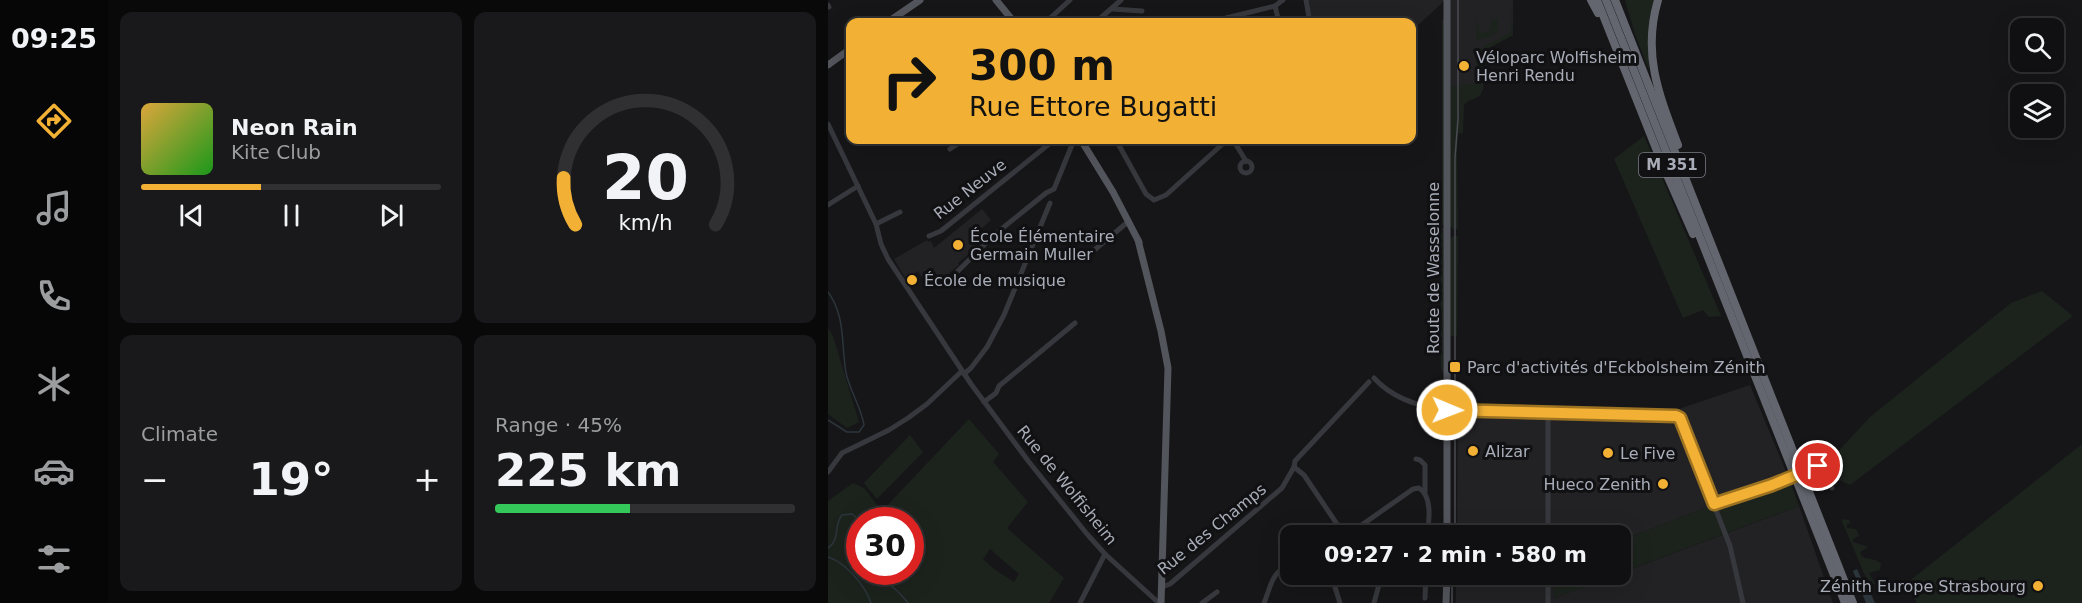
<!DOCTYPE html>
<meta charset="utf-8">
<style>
:root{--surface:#101012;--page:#19191b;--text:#f1f3f6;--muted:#9c9d9f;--line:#303032;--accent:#f2b134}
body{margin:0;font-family:"DejaVu Sans",sans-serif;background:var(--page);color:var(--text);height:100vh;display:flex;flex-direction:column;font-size:22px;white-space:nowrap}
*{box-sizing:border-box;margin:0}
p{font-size:20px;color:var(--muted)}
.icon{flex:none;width:33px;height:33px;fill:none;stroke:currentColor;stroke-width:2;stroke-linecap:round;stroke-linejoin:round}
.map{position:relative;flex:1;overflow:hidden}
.drawer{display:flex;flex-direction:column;gap:12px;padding:12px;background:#09090a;width:720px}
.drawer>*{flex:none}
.guide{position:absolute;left:18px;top:18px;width:570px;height:126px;border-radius:12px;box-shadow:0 6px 24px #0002,0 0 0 2px var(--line);background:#f2b134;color:#111;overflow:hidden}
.tools{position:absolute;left:1182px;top:18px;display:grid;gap:12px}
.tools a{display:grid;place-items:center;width:54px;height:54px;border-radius:12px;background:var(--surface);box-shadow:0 6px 24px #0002,0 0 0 2px var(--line);font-size:30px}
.speed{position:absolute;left:18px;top:507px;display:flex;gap:12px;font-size:30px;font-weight:700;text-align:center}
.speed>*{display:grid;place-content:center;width:78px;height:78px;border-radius:50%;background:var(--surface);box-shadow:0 6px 24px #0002,0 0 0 2px var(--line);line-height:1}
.speed .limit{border:9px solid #d22;background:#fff;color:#111}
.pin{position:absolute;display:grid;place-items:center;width:51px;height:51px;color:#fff;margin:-26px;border:3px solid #fff;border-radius:50%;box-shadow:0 2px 6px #0007}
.me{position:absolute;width:66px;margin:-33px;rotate:91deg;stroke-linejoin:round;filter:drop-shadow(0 0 4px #0008)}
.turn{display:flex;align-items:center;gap:21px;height:126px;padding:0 24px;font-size:27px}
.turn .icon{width:78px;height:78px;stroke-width:2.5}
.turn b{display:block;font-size:42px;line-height:51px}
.big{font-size:45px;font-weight:700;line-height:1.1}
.drawer .widget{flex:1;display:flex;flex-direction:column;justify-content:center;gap:9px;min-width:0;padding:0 21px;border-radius:12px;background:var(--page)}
.drawer .dial{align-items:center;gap:0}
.dial svg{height:156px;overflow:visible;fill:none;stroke:var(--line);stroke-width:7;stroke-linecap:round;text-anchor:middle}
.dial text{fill:var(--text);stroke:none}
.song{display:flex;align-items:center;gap:18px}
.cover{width:72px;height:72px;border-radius:9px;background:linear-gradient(135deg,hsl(40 70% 55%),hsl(120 70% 35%))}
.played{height:6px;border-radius:3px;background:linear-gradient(90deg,var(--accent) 40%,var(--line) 40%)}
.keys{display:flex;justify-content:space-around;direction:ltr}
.heat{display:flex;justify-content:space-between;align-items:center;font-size:33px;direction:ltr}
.charge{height:9px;border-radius:4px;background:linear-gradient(90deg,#34c759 45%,var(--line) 0)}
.drawer .tiles{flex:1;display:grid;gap:12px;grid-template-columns:repeat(2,1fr)}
.trip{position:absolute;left:452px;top:525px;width:351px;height:60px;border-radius:12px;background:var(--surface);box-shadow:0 6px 24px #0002,0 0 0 2px var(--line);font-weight:700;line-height:60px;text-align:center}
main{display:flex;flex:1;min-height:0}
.tabs{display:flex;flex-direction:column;width:108px;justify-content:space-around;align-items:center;background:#060607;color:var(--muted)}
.tabs .icon{width:42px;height:42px}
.tabs .on{color:var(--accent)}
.tabs b{font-size:27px;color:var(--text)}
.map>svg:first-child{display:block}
.built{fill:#222225}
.green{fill:#1c231d;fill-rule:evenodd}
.water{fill:#2c353c}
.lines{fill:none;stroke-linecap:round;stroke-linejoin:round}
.stream{stroke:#2c353c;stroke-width:1.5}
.minor{stroke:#37383d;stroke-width:5}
.major{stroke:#53555c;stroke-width:7}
.highway{stroke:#63666e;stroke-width:8}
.tram{stroke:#4a4c52;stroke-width:1.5}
.minor-bridge{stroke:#37383d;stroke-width:5}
.route-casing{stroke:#9d7322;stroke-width:15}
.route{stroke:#f2b134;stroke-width:10}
.poi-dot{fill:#f2b134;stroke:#111113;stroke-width:2}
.labels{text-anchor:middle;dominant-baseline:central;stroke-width:6;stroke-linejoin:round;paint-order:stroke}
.shield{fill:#111113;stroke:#7b7e86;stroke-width:1.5}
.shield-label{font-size:15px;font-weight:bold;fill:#a8adb8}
.poi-label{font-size:16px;fill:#a8adb8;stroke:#111113;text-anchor:start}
.street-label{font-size:16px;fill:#a8adb8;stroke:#111113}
</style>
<main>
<nav class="tabs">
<b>09:25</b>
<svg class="icon on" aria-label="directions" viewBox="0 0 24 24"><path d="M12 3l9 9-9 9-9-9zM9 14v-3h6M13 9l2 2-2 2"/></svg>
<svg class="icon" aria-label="music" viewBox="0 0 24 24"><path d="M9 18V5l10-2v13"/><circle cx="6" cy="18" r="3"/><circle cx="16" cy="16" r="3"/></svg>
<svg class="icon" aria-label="phone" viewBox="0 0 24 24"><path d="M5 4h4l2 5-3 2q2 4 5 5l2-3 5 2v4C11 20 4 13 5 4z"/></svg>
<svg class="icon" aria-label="climate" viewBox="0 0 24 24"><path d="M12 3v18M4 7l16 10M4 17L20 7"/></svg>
<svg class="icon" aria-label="car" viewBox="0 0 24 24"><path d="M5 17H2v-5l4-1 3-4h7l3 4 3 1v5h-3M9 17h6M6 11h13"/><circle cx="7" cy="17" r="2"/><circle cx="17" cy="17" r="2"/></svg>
<svg class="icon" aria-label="filters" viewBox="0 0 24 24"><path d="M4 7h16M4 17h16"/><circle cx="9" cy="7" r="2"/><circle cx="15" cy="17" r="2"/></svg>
</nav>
<section class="drawer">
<div class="tiles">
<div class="widget">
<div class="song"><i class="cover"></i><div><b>Neon Rain</b><p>Kite Club</p></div></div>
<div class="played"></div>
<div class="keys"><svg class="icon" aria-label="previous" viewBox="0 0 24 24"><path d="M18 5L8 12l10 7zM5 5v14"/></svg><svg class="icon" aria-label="pause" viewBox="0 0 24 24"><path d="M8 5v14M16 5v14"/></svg><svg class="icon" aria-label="next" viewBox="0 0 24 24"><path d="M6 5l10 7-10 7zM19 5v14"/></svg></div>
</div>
<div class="widget dial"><svg viewBox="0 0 100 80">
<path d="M14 69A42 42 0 1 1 86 69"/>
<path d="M14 69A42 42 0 0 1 8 45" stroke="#f2b134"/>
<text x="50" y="56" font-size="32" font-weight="700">20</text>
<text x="50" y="72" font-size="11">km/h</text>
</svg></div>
<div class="widget"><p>Climate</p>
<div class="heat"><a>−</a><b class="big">19°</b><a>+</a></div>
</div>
<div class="widget"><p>Range · 45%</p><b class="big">225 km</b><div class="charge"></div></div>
</div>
</section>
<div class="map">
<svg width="1254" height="603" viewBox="0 0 1254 603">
<rect width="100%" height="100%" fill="#161618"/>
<g class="built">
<polygon points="478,0 685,0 685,35 655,51 655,89 652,96 640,100 636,105 616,105 616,1 584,31 584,22 485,22"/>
<polygon points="154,209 163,220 152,230 159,239 130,263 131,265 119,275 118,274 99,285 90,271 78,279 66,259 99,240 100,242 103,241 106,248"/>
<polygon points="922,385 962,481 946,491 895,507 882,506 792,541 792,536 629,536 630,404 848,410"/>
<polygon points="971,506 1005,603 628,603 628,575 725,575 726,598"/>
</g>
<g class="green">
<path d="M684,0L685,35L655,51L654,92C649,100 641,98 636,105L635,133L630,134L629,153L630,229H625L621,225V87L646,83L648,79V51L683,32Z"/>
<polygon points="797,0 828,0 821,70 807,34"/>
<polygon points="648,19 651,30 656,33 662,29 663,19 670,19 670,32 648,42"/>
<rect x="614" y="20" width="2" height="205"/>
<polygon points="816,136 893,316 881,317 875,310 855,318 786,159"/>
<polygon points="613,228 616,228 615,374 613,368"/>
<polygon points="625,236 630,236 629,336 621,336 622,239"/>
<polygon points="1214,291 1245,316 1022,485 1006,478 1000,465 1003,463 1003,459 1042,417 1183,303"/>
<polygon points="0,328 5,336 31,422 19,428 0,414"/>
<path d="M141,419L171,454L165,462L200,502L179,528L236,578L221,603H0V501L25,483L36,488L54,511ZM32,520H82V572H32ZM162,549L191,574L186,582L166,569L155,559Z"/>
<polygon points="82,435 95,452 49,499 36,483"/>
<polygon points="1254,444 1254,603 1089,603 1079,583"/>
<path d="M962,481L971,506L792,573V541L882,506C908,508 939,494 962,481Z"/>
<polygon points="1013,519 1021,520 1023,523 1019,524 1019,528 1028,529 1031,536 1025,539 1025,542 1040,547 1032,552 1034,557 1047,560 1053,563 1052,570 1041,573 1047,584 1041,585"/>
<polygon points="725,575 725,574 788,575 726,598"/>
</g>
<polygon class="water" points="1029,569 1034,580 1037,580 1047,603 1038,603 1025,571"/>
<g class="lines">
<g class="stream">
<path d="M0,292C18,317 13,344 18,373C22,391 33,407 36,425L31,432H19L0,420"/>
<path d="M0,548C13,539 5,526 14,515L24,514L32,521"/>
<path d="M0,557C18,563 37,585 43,603"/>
<path d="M35,572C41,578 45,578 53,580C64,584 73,594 80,603"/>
</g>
<g class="minor">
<polyline points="478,0 481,17 485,22"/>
<polyline points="0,5 1,7"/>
<polyline points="447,6 451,22"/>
<polyline points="284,9 314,11"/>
<polyline points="218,22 242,0"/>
<polyline points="268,22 293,0"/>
<polyline points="375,22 391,22"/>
<polyline points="392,22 398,18 447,6 455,0"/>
<polyline points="0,124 48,224 53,244 60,259 143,384 201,462 259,534 277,554 331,603"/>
<polyline points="288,140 318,194 326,200 338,195 399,140"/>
<polyline points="405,140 418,161"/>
<polyline points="122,149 135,140"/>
<circle cx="418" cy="167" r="6"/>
<polyline points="0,205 30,186"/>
<polyline points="48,224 72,212"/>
<polyline points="101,236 113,231 226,140"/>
<polyline points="258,257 301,221"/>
<polyline points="130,271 166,235 218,193 226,189 246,140"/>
<polyline points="136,374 143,368 159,347 176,315 222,203"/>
<path d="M546,378C564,398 592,407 619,410L848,416L852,418L902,546L915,603"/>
<polyline points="156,402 168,393 171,386 247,323"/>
<polyline points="588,459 592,460 597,465 597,492"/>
<polyline points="466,467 476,475 517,536"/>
<polyline points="987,467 995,467 998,470 1004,488"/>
<polyline points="0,472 14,453 61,430 80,418 99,404 134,371"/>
<polyline points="886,504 953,481"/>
<path d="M518,536L585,489L591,488C605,497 601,521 599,536"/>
<polyline points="720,536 720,413"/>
<polyline points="484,574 500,583 506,584"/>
<polyline points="508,574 506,584 512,603"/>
<polyline points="334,587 342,584 454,488 466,467 467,461 541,382"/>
<polyline points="597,598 598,574"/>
<polyline points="252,603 277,554"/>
<polyline points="374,603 389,592"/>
<path d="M436,603C443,587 443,571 462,566"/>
<polyline points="546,603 554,574"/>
<polyline points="720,603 720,574"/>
</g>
<g class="major">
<polyline points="168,0 186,22"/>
<polyline points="619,0 619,536"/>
<polyline points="60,22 92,0"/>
<polyline points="0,65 22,49"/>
<polyline points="253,140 285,192 311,242"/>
<polyline points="310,240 333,331 340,368 333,603"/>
<polyline points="618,603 619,574"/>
</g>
<g class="highway">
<polyline points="763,0 770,13"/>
<polyline points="769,0 835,166 865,234"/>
<polyline points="778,0 1017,603"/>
<polyline points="787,0 1025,603"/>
<path d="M830,0C814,54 831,95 850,145"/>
</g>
<g class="tram">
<polyline points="627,536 627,158 630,119 630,0"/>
<polyline points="624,603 624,574"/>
</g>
<polyline class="minor-bridge" points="953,481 987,467"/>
</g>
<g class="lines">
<defs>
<polyline id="route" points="619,410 848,416 852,418 886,504 944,485 990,466"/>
</defs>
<use href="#route" class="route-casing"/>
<use href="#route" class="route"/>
</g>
<g class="poi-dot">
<circle cx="636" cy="66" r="6"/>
<circle cx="130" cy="245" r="6"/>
<circle cx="84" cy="280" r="6"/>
<rect x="621" y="361" width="12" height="12" rx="3"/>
<circle cx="645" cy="451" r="6"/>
<circle cx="780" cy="453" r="6"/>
<circle cx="835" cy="484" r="6"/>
<circle cx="1210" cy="586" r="6"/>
</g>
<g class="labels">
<rect class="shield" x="811" y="153" width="66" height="24" rx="4.5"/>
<g class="shield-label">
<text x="844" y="165">M 351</text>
</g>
<g class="poi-label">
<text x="648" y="57">Véloparc Wolfisheim<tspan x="648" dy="18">Henri Rendu</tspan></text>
<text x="142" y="236">École Élémentaire<tspan x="142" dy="18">Germain Muller</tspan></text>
<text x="96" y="280">École de musique</text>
<text x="639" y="367">Parc d'activités d'Eckbolsheim Zénith</text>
<text x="657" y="451">Alizar</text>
<text x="792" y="453">Le Five</text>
<text x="823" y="484" text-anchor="end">Hueco Zenith</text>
<text x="1198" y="586" text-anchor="end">Zénith Europe Strasbourg</text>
</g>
<g class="street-label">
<text transform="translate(142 189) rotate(-38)">Rue Neuve</text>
<text transform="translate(605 268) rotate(-90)">Route de Wasselonne</text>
<text transform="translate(239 485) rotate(51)">Rue de Wolfisheim</text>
<text transform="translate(384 529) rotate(-39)">Rue des Champs</text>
</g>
</g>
</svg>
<div class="tools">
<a><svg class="icon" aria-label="search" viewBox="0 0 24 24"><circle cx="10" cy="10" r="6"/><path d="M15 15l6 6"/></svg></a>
<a><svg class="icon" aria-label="layers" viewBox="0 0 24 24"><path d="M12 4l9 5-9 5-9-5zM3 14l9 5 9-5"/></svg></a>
</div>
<div class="speed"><div class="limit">30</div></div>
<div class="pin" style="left:990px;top:466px;background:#d93025"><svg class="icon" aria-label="arrive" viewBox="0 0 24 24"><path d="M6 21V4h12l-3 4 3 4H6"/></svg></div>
<svg class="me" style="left:619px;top:410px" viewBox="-20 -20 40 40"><circle r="17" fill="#f2b134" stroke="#fff" stroke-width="3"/><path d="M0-11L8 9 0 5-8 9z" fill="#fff"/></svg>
<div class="trip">09:27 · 2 min · 580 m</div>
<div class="guide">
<div class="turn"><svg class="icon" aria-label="right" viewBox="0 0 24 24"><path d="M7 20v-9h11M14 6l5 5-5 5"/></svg><div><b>300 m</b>Rue Ettore Bugatti</div></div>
</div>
</div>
</main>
